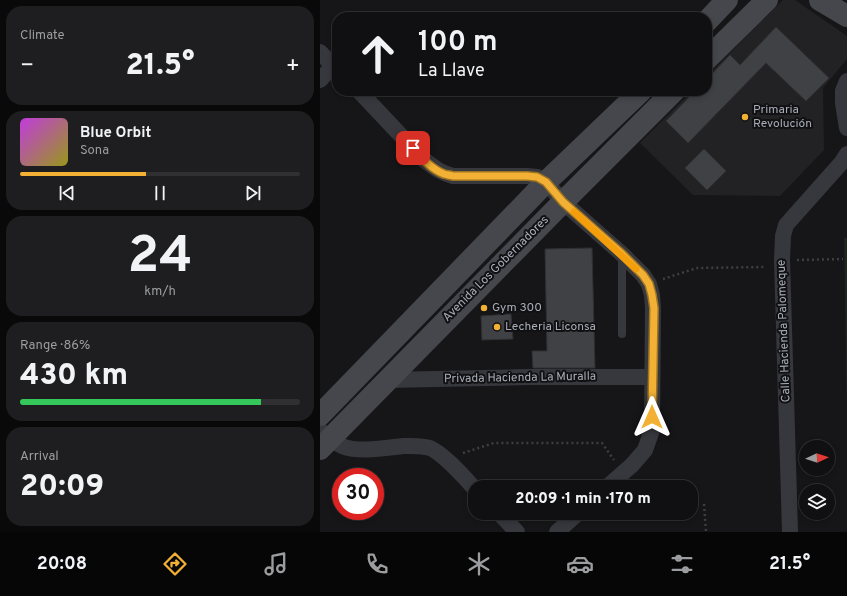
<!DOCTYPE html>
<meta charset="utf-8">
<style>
:root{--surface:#101012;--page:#1e1e20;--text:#f1f3f6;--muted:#9c9d9f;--line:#303032;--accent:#f2b134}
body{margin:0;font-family:Overpass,sans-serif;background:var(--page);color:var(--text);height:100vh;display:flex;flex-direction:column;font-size:15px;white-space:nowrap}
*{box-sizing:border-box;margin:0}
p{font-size:13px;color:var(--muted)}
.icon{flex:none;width:22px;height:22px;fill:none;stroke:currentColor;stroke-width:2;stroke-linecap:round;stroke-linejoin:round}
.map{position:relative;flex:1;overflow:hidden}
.details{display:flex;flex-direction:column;gap:6px;padding:6px;background:#09090a;width:320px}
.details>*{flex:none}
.top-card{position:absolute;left:12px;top:12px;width:380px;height:84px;border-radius:16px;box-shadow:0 2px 6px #0003,0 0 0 1px var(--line);background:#101012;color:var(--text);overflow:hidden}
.needle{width:26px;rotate:86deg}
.tools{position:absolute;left:479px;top:440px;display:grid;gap:8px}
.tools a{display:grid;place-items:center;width:36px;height:36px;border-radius:50%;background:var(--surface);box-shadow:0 2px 6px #0003,0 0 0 1px var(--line);font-size:20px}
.speed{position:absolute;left:12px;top:468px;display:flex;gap:8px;font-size:20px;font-weight:700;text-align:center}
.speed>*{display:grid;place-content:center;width:52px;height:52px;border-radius:50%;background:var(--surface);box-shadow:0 2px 6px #0003,0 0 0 1px var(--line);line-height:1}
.speed .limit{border:6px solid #d22;background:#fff;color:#111}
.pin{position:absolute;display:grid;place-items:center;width:34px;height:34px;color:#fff;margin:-17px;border-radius:8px;box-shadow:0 2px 6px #0006}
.me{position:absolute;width:44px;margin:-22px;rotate:0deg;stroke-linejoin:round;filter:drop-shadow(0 0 3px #0008)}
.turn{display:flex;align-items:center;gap:14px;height:84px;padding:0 20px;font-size:18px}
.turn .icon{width:52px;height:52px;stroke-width:2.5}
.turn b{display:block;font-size:28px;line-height:34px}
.big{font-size:30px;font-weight:800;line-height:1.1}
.details .card{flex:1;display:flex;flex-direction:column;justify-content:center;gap:6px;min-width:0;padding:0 14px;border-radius:16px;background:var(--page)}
.details .dial{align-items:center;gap:0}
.dial b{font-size:52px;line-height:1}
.song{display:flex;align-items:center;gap:12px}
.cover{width:48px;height:48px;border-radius:6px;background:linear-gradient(135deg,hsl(290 70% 55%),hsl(60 70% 35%))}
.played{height:4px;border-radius:2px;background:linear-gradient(90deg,var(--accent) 45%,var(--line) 45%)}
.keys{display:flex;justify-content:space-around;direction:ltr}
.heat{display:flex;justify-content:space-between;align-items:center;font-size:22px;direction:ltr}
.charge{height:6px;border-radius:3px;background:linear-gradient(90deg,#34c759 86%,var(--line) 0)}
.trip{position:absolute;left:148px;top:480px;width:230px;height:40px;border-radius:16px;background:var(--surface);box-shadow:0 2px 6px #0003,0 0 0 1px var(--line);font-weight:800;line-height:40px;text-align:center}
.menu{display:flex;height:64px;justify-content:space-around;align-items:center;background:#060607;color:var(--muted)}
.menu .icon{width:28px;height:28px}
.menu .active{color:var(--accent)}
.menu b{font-size:18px;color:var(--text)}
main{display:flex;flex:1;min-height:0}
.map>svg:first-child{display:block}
.built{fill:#222225}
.green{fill:#1e261f}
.building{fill:#404145;stroke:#303034}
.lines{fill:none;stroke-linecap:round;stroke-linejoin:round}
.path{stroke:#3d3f44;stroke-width:2.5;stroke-dasharray:2 3;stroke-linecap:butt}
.lane{stroke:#37383d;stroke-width:8}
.street{stroke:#37383d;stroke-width:16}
.secondary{stroke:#45474d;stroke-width:22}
.route-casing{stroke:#9d7322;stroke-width:10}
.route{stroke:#f2b134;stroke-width:7}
.slow{stroke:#f59e0b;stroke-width:7}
.poi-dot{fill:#f2b134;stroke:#111113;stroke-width:1.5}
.labels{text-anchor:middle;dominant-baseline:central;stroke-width:4;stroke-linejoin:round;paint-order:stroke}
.poi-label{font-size:12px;fill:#a8adb8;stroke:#111113;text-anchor:start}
.street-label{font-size:12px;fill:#a8adb8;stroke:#111113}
</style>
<main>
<section class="details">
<div class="card"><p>Climate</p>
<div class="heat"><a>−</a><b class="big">21.5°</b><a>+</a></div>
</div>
<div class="card">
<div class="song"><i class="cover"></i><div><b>Blue Orbit</b><p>Sona</p></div></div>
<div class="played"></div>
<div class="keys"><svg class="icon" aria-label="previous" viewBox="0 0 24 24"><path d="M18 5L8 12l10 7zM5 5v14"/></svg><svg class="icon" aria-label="pause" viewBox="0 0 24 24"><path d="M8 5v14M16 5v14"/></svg><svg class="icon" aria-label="next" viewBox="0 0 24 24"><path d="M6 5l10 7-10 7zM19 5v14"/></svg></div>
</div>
<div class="card dial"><b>24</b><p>km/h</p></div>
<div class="card"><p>Range · 86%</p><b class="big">430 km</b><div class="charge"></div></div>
<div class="card"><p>Arrival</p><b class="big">20:09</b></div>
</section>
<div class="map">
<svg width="527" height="532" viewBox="0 0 527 532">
<rect width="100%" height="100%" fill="#161618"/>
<polygon class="built" points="463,0 475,0 527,36 527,59 503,88 504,150 460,196 373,195 320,143 372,91 387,91 387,76"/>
<polygon class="green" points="524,238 527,238 527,418"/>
<g class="building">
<polygon points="456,27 509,78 486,101 446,63 368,143 346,121 375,91 387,91 387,79 410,55 420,65"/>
<polygon points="384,149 406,171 387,190 365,168"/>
<polygon points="272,248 275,368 213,368 212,351 227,351 225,249"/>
<polygon points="191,314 193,339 162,340 161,316"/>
</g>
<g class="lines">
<g class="path">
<polyline points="477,260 523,259"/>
<polyline points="343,279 377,268 446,267"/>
<polyline points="143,453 174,443 282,443 294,460"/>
<polyline points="384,504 386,532"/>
</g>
<polyline class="lane" points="302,255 302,334"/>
<g class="street">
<polyline points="0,52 17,70"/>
<polyline points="0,80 13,66"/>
<polyline points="527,81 523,91 523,103 527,128"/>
<path d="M39,91L103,159C115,168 119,172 133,176H207L217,177L226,182L243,202L302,254L323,275L329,284L332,295L333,308L332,430L325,450L312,465L287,487"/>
<polyline points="67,380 210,377 332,377"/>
<path d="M0,430C7,436 13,442 22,446C38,453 65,448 83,446C92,446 101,445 110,448C124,454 144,477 155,489"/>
<polyline points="179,513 197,532"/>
<polyline points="237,532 258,513"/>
<polyline points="470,532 462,260 463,236 466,225 522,162 527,154"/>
</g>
<g class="secondary">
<polyline points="500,0 527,16"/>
<polyline points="387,21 407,0"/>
<polyline points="387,59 447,0"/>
<polyline points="0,415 226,182 321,91"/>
<polyline points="0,449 243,202 354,91"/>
</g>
</g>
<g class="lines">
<defs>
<path id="route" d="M93,148C101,157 111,169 124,174C127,175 130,175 133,176H207L217,177L226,182L243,202L302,254L323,275L329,284L332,295L334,308L332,417"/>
</defs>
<use href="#route" class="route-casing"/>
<use href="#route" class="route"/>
<polyline class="slow" points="254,212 316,269"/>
</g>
<g class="poi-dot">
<circle cx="425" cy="117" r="4"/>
<circle cx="164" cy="308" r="4"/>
<circle cx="177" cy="327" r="4"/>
</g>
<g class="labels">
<g class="poi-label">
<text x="433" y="110">Primaria<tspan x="433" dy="14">Revolución</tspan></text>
<text x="172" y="308">Gym 300</text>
<text x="185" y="327">Lecheria Liconsa</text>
</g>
<g class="street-label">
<text transform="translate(176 269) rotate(-45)">Avenida Los Gobernadores</text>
<text transform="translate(464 331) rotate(-92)">Calle Hacienda Palomeque</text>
<text transform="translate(200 378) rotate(-1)">Privada Hacienda La Muralla</text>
</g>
</g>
</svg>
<div class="tools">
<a><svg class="needle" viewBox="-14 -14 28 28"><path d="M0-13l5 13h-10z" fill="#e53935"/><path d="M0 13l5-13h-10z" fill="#9c9d9f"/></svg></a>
<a><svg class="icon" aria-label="layers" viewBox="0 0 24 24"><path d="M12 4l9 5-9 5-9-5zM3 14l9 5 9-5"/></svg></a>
</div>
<div class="speed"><div class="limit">30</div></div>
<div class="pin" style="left:93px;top:148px;background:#d93025"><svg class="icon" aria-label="arrive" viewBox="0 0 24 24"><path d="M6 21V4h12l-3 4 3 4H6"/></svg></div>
<svg class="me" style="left:332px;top:417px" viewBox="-20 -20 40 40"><path d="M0-17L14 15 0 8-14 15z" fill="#f2b134" stroke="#fff" stroke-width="4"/></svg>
<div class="trip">20:09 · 1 min · 170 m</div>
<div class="top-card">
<div class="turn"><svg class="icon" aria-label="ahead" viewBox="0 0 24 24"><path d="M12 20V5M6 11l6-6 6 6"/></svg><div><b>100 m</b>La Llave</div></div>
</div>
</div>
</main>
<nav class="menu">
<b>20:08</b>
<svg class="icon active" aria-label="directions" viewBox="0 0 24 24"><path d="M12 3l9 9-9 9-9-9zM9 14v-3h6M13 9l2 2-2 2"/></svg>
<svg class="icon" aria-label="music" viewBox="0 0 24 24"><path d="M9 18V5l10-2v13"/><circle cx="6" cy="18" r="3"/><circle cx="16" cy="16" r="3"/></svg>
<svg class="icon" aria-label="phone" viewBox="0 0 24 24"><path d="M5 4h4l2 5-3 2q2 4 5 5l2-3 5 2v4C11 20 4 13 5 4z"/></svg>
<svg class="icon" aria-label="climate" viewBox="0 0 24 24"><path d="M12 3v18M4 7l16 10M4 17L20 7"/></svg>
<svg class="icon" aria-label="car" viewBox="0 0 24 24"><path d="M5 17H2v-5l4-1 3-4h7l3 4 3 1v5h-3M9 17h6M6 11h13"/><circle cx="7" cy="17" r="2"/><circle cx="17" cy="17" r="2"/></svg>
<svg class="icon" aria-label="filters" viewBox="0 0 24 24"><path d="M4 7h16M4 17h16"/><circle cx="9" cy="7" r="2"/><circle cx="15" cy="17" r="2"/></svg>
<b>21.5°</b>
</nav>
